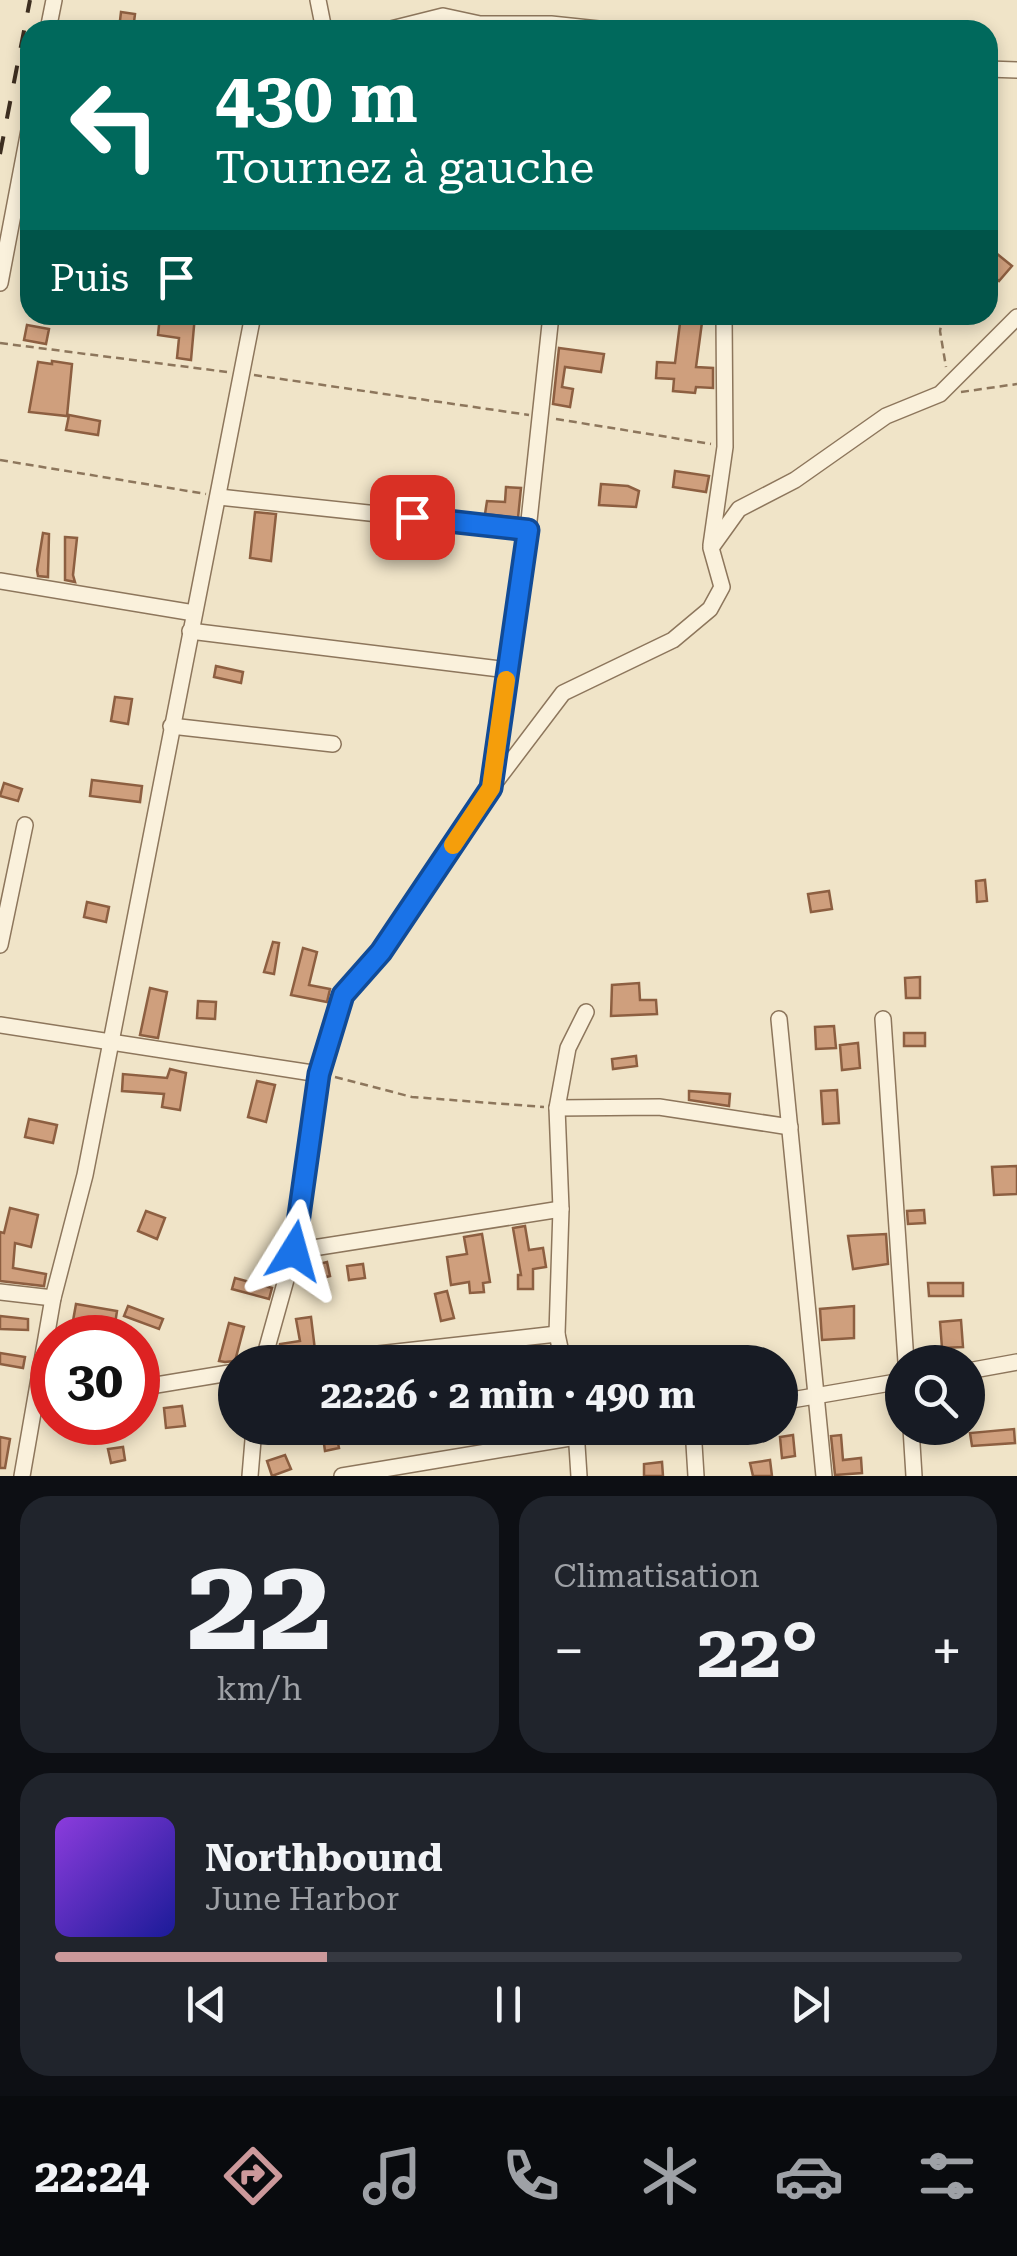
<!DOCTYPE html>
<html lang="fr">
<meta charset="utf-8">
<style>
:root{--surface:#171b24;--page:#20242c;--text:#f1f3f6;--muted:#9ea1a6;--line:#363941;--accent:#cc999b}
body{margin:0;font-family:"Roboto Serif",serif;background:var(--page);color:var(--text);height:100vh;display:flex;flex-direction:column;font-size:38px;white-space:nowrap}
*{box-sizing:border-box;margin:0}
p{font-size:32px;color:var(--muted)}
.icon{flex:none;width:55px;height:55px;fill:none;stroke:currentColor;stroke-width:2;stroke-linecap:round;stroke-linejoin:round}
.map{position:relative;height:1476px;overflow:hidden}
.side{display:flex;flex-direction:column;gap:20px;padding:20px;background:#0d0f14;flex:1}
.side>*{flex:none}
.guide{position:absolute;left:20px;top:20px;width:978px;height:305px;border-radius:30px;box-shadow:0 5px 15px #0003;background:#00695c;color:#fff;overflow:hidden}
.tools{position:absolute;left:885px;top:1345px;display:grid;gap:20px}
.tools a{display:grid;place-items:center;width:100px;height:100px;border-radius:50%;background:var(--surface);box-shadow:0 5px 15px #0003;font-size:50px}
.speed{position:absolute;left:30px;top:1315px;display:flex;gap:20px;font-size:50px;font-weight:700;text-align:center}
.speed>*{display:grid;place-content:center;width:130px;height:130px;border-radius:50%;background:var(--surface);box-shadow:0 5px 15px #0003;line-height:1}
.speed .limit{border:15px solid #d22;background:#fff;color:#111}
.pin{position:absolute;display:grid;place-items:center;width:85px;height:85px;color:#fff;margin:-42px;border-radius:20px;box-shadow:0 5px 15px #0006}
.me{position:absolute;width:110px;margin:-55px;rotate:8deg;stroke-linejoin:round;filter:drop-shadow(0 0 8px #0008)}
.turn{display:flex;align-items:center;gap:35px;height:210px;padding:0 30px;font-size:45px}
.turn .icon{width:130px;height:130px;stroke-width:2.5}
.turn b{display:block;font-size:70px;line-height:85px}
.then{display:flex;align-items:center;height:95px;padding:0 30px;background:#0003;gap:20px;font-size:38px}
.big{font-size:75px;font-weight:700;line-height:1.1}
.side .card{flex:1;display:flex;flex-direction:column;justify-content:center;gap:15px;min-width:0;padding:0 35px;border-radius:30px;background:var(--page)}
.side .dial{align-items:center;gap:0}
.dial b{font-size:130px;line-height:1}
.song{display:flex;align-items:center;gap:30px}
.cover{width:120px;height:120px;border-radius:15px;background:linear-gradient(135deg,hsl(270 70% 55%),hsl(240 70% 35%))}
.played{height:10px;border-radius:5px;background:linear-gradient(90deg,var(--accent) 30%,var(--line) 30%)}
.keys{display:flex;justify-content:space-around;direction:ltr}
.heat{display:flex;justify-content:space-between;align-items:center;font-size:55px;direction:ltr}
.side .tiles{flex:1;display:grid;gap:20px;grid-template-columns:1fr 1fr}
.card:last-child{grid-column:span 2}
.trip{position:absolute;left:218px;top:1345px;width:580px;height:100px;border-radius:50px;background:var(--surface);box-shadow:0 5px 15px #0003;font-weight:700;line-height:100px;text-align:center}
.dock{display:flex;height:160px;justify-content:space-around;align-items:center;background:#090b0e;color:var(--muted)}
.dock .icon{width:70px;height:70px}
.dock .current{color:var(--accent)}
.dock b{font-size:45px;color:var(--text)}
.map>svg:first-child{display:block}
.building{fill:#cf9f7d;stroke:#8d5f41;stroke-width:2.5}
.lines{fill:none;stroke-linecap:round;stroke-linejoin:round}
.minor-casing{stroke:#8d765c;stroke-width:18}
.path{stroke:#8d765c;stroke-width:2.5;stroke-dasharray:8 5;stroke-linecap:butt}
.minor{stroke:#faf1dc;stroke-width:15}
.rail{stroke:#3d2e20;stroke-width:4;stroke-dasharray:18 18;stroke-linecap:butt}
.route-casing{stroke:#114b97;stroke-width:25}
.route{stroke:#1a73e8;stroke-width:18}
.slow{stroke:#f59e0b;stroke-width:18}
</style>
<div class="map">
<svg width="1017" height="1476" viewBox="0 0 1017 1476">
<rect width="100%" height="100%" fill="#f0e4c8"/>
<g class="building">
<polygon points="121,12 135,14 133,30 119,29"/>
<polygon points="996,253 1012,266 999,281 988,272 988,264"/>
<polygon points="160,315 195,315 191,360 177,358 179,338 158,335"/>
<polygon points="681,315 703,315 696,367 713,368 713,388 696,387 695,393 673,391 674,379 656,378 657,362 675,363"/>
<polygon points="27,325 49,329 46,344 24,340"/>
<polygon points="559,348 604,354 601,372 565,367 562,387 573,389 570,407 553,404"/>
<polygon points="52,361 72,364 67,416 29,412 38,362 52,364"/>
<polygon points="69,415 100,421 98,435 66,430"/>
<polygon points="675,471 709,476 706,492 673,487"/>
<polygon points="601,484 628,486 639,491 636,507 599,505"/>
<polygon points="506,487 521,488 518,518 485,514 487,501 505,502"/>
<polygon points="255,512 276,514 271,561 250,558"/>
<polygon points="43,533 49,534 48,577 38,576 37,570"/>
<polygon points="65,537 77,538 73,575 75,582 65,580"/>
<polygon points="216,666 243,672 241,683 214,677"/>
<polygon points="115,697 132,699 128,724 111,721"/>
<polygon points="92,780 142,786 140,802 90,796"/>
<polygon points="4,783 22,789 18,801 0,796"/>
<polygon points="985,880 987,901 977,902 976,881"/>
<polygon points="829,891 832,909 811,912 808,894"/>
<polygon points="87,902 109,907 106,922 84,917"/>
<polygon points="273,942 279,943 274,974 264,972"/>
<polygon points="303,948 317,952 309,985 330,989 327,1002 291,995"/>
<polygon points="920,977 920,998 906,998 905,978"/>
<polygon points="639,983 640,1000 656,1000 657,1014 611,1016 612,985"/>
<polygon points="150,988 167,992 158,1038 140,1035"/>
<polygon points="198,1001 216,1002 215,1019 197,1018"/>
<polygon points="834,1026 836,1048 816,1049 815,1027"/>
<rect x="904" y="1033" width="21" height="13"/>
<polygon points="858,1043 860,1068 842,1070 840,1045"/>
<polygon points="636,1056 637,1066 613,1069 612,1059"/>
<polygon points="170,1069 186,1073 180,1110 162,1107 164,1094 122,1091 123,1074 167,1078"/>
<polygon points="257,1081 275,1085 266,1122 248,1117"/>
<polygon points="837,1090 839,1123 823,1124 821,1091"/>
<polygon points="689,1091 730,1094 729,1106 689,1100"/>
<polygon points="29,1119 57,1125 53,1143 25,1137"/>
<polygon points="1017,1166 1017,1194 994,1195 992,1167"/>
<polygon points="10,1208 38,1215 31,1247 15,1243 13,1268 46,1274 44,1286 0,1281 0,1232 4,1233"/>
<polygon points="924,1210 925,1223 908,1224 907,1211"/>
<polygon points="146,1211 165,1218 157,1239 138,1231"/>
<polygon points="525,1226 529,1250 543,1248 546,1267 533,1269 533,1289 518,1289 518,1275 521,1275 513,1228"/>
<polygon points="482,1234 490,1282 483,1283 484,1292 470,1293 469,1282 451,1285 447,1257 467,1254 464,1237"/>
<polygon points="886,1234 888,1264 853,1269 848,1236"/>
<polygon points="327,1262 330,1276 314,1280 311,1266"/>
<polygon points="363,1264 365,1278 349,1280 347,1266"/>
<polygon points="235,1278 272,1288 269,1299 232,1289"/>
<polygon points="928,1283 963,1283 963,1296 929,1296"/>
<polygon points="447,1291 454,1318 441,1321 435,1294"/>
<polygon points="76,1304 117,1311 115,1324 88,1320 87,1332 71,1332"/>
<polygon points="128,1306 163,1319 159,1329 124,1316"/>
<polygon points="854,1306 854,1338 822,1340 820,1309"/>
<polygon points="0,1316 28,1319 28,1330 0,1329"/>
<polygon points="311,1317 315,1350 277,1361 280,1344 300,1341 296,1319"/>
<polygon points="961,1320 963,1347 942,1348 940,1322"/>
<polygon points="229,1323 244,1327 235,1361 225,1362 219,1361"/>
<polygon points="0,1353 25,1357 23,1368 0,1364"/>
<polygon points="182,1406 185,1426 166,1428 164,1408"/>
<polygon points="335,1428 339,1448 325,1451 322,1430"/>
<polygon points="1014,1429 1015,1443 972,1446 970,1433"/>
<polygon points="793,1435 795,1456 782,1458 780,1437"/>
<polygon points="841,1435 843,1460 861,1458 862,1473 835,1475 831,1436"/>
<polygon points="0,1437 10,1439 5,1468 0,1468"/>
<polygon points="123,1447 125,1460 111,1463 108,1449"/>
<polygon points="285,1455 291,1469 272,1476 267,1461"/>
<polygon points="770,1460 772,1476 753,1476 750,1463"/>
<polygon points="662,1462 663,1476 644,1476 644,1464"/>
</g>
<g class="lines">
<defs>
<g id="minor">
<polyline points="318,0 324,30"/>
<polyline points="48,30 54,0"/>
<polyline points="387,30 443,16 480,24 551,24 608,30"/>
<polyline points="988,69 1017,70"/>
<polyline points="0,283 30,125"/>
<polyline points="219,497 528,530"/>
<polyline points="711,545 725,447 724,315"/>
<polyline points="0,581 194,613"/>
<polyline points="190,631 508,670"/>
<polyline points="171,726 333,744"/>
<polyline points="492,784 528,530 551,315"/>
<polyline points="0,945 25,825"/>
<polyline points="779,1019 824,1476"/>
<polyline points="883,1019 906,1362"/>
<polyline points="0,1025 319,1074"/>
<polyline points="557,1108 659,1107 790,1127"/>
<polyline points="294,1251 561,1209"/>
<polyline points="0,1292 53,1298"/>
<polyline points="263,1362 294,1251 319,1074 343,995 381,951 491,788 563,693 673,640 710,609 722,587 711,548 739,509 795,480 886,416 940,394 1017,317"/>
<polyline points="306,1362 557,1334"/>
<polyline points="563,1362 557,1334 561,1209 557,1108 568,1048 586,1012"/>
<polyline points="968,1371 1017,1362"/>
<polyline points="138,1388 235,1372"/>
<polyline points="780,1402 902,1381"/>
<polyline points="693,1428 696,1476"/>
<polyline points="911,1428 914,1476"/>
<polyline points="576,1430 579,1476"/>
<polyline points="22,1476 53,1298 85,1175 253,315"/>
<polyline points="250,1476 254,1428"/>
<polyline points="342,1476 630,1428"/>
</g>
</defs>
<use href="#minor" class="minor-casing"/>
<g class="path">
<polyline points="943,315 940,331 946,367"/>
<polyline points="0,343 227,372"/>
<polyline points="254,375 529,415"/>
<polyline points="961,392 1017,384"/>
<polyline points="556,419 711,444"/>
<polyline points="0,460 206,494"/>
<polyline points="335,1077 412,1097 544,1107"/>
</g>
<use href="#minor" class="minor"/>
<polyline class="rail" points="0,154 30,0"/>
</g>
<g class="lines">
<defs>
<polyline id="route" points="294,1251 319,1074 343,995 381,952 491,788 528,530 412,517"/>
</defs>
<use href="#route" class="route-casing"/>
<use href="#route" class="route"/>
<polyline class="slow" points="453,845 491,788 506,680"/>
</g>
</svg>
<div class="tools">
<a><svg class="icon" aria-label="search" viewBox="0 0 24 24"><circle cx="10" cy="10" r="6"/><path d="M15 15l6 6"/></svg></a>
</div>
<div class="speed"><div class="limit">30</div></div>
<div class="pin" style="left:412px;top:517px;background:#d93025"><svg class="icon" aria-label="arrive" viewBox="0 0 24 24"><path d="M6 21V4h12l-3 4 3 4H6"/></svg></div>
<svg class="me" style="left:294px;top:1251px" viewBox="-20 -20 40 40"><path d="M0-17L14 15 0 8-14 15z" fill="#1a73e8" stroke="#fff" stroke-width="4"/></svg>
<div class="trip">22:26 · 2 min · 490 m</div>
<div class="guide">
<div class="turn"><svg class="icon" aria-label="left" viewBox="0 0 24 24"><path d="M17 20v-9H6M10 6l-5 5 5 5"/></svg><div><b>430 m</b>Tournez à gauche</div></div>
<div class="then">Puis<svg class="icon" aria-label="arrive" viewBox="0 0 24 24"><path d="M6 21V4h12l-3 4 3 4H6"/></svg></div>
</div>
</div>
<section class="side">
<div class="tiles">
<div class="card dial"><b>22</b><p>km/h</p></div>
<div class="card"><p>Climatisation</p>
<div class="heat"><a>−</a><b class="big">22°</b><a>+</a></div>
</div>
<div class="card">
<div class="song"><i class="cover"></i><div><b>Northbound</b><p>June Harbor</p></div></div>
<div class="played"></div>
<div class="keys"><svg class="icon" aria-label="previous" viewBox="0 0 24 24"><path d="M18 5L8 12l10 7zM5 5v14"/></svg><svg class="icon" aria-label="pause" viewBox="0 0 24 24"><path d="M8 5v14M16 5v14"/></svg><svg class="icon" aria-label="next" viewBox="0 0 24 24"><path d="M6 5l10 7-10 7zM19 5v14"/></svg></div>
</div>
</div>
</section>
<nav class="dock">
<b>22:24</b>
<svg class="icon current" aria-label="directions" viewBox="0 0 24 24"><path d="M12 3l9 9-9 9-9-9zM9 14v-3h6M13 9l2 2-2 2"/></svg>
<svg class="icon" aria-label="music" viewBox="0 0 24 24"><path d="M9 18V5l10-2v13"/><circle cx="6" cy="18" r="3"/><circle cx="16" cy="16" r="3"/></svg>
<svg class="icon" aria-label="phone" viewBox="0 0 24 24"><path d="M5 4h4l2 5-3 2q2 4 5 5l2-3 5 2v4C11 20 4 13 5 4z"/></svg>
<svg class="icon" aria-label="climate" viewBox="0 0 24 24"><path d="M12 3v18M4 7l16 10M4 17L20 7"/></svg>
<svg class="icon" aria-label="car" viewBox="0 0 24 24"><path d="M5 17H2v-5l4-1 3-4h7l3 4 3 1v5h-3M9 17h6M6 11h13"/><circle cx="7" cy="17" r="2"/><circle cx="17" cy="17" r="2"/></svg>
<svg class="icon" aria-label="filters" viewBox="0 0 24 24"><path d="M4 7h16M4 17h16"/><circle cx="9" cy="7" r="2"/><circle cx="15" cy="17" r="2"/></svg>
</nav>
